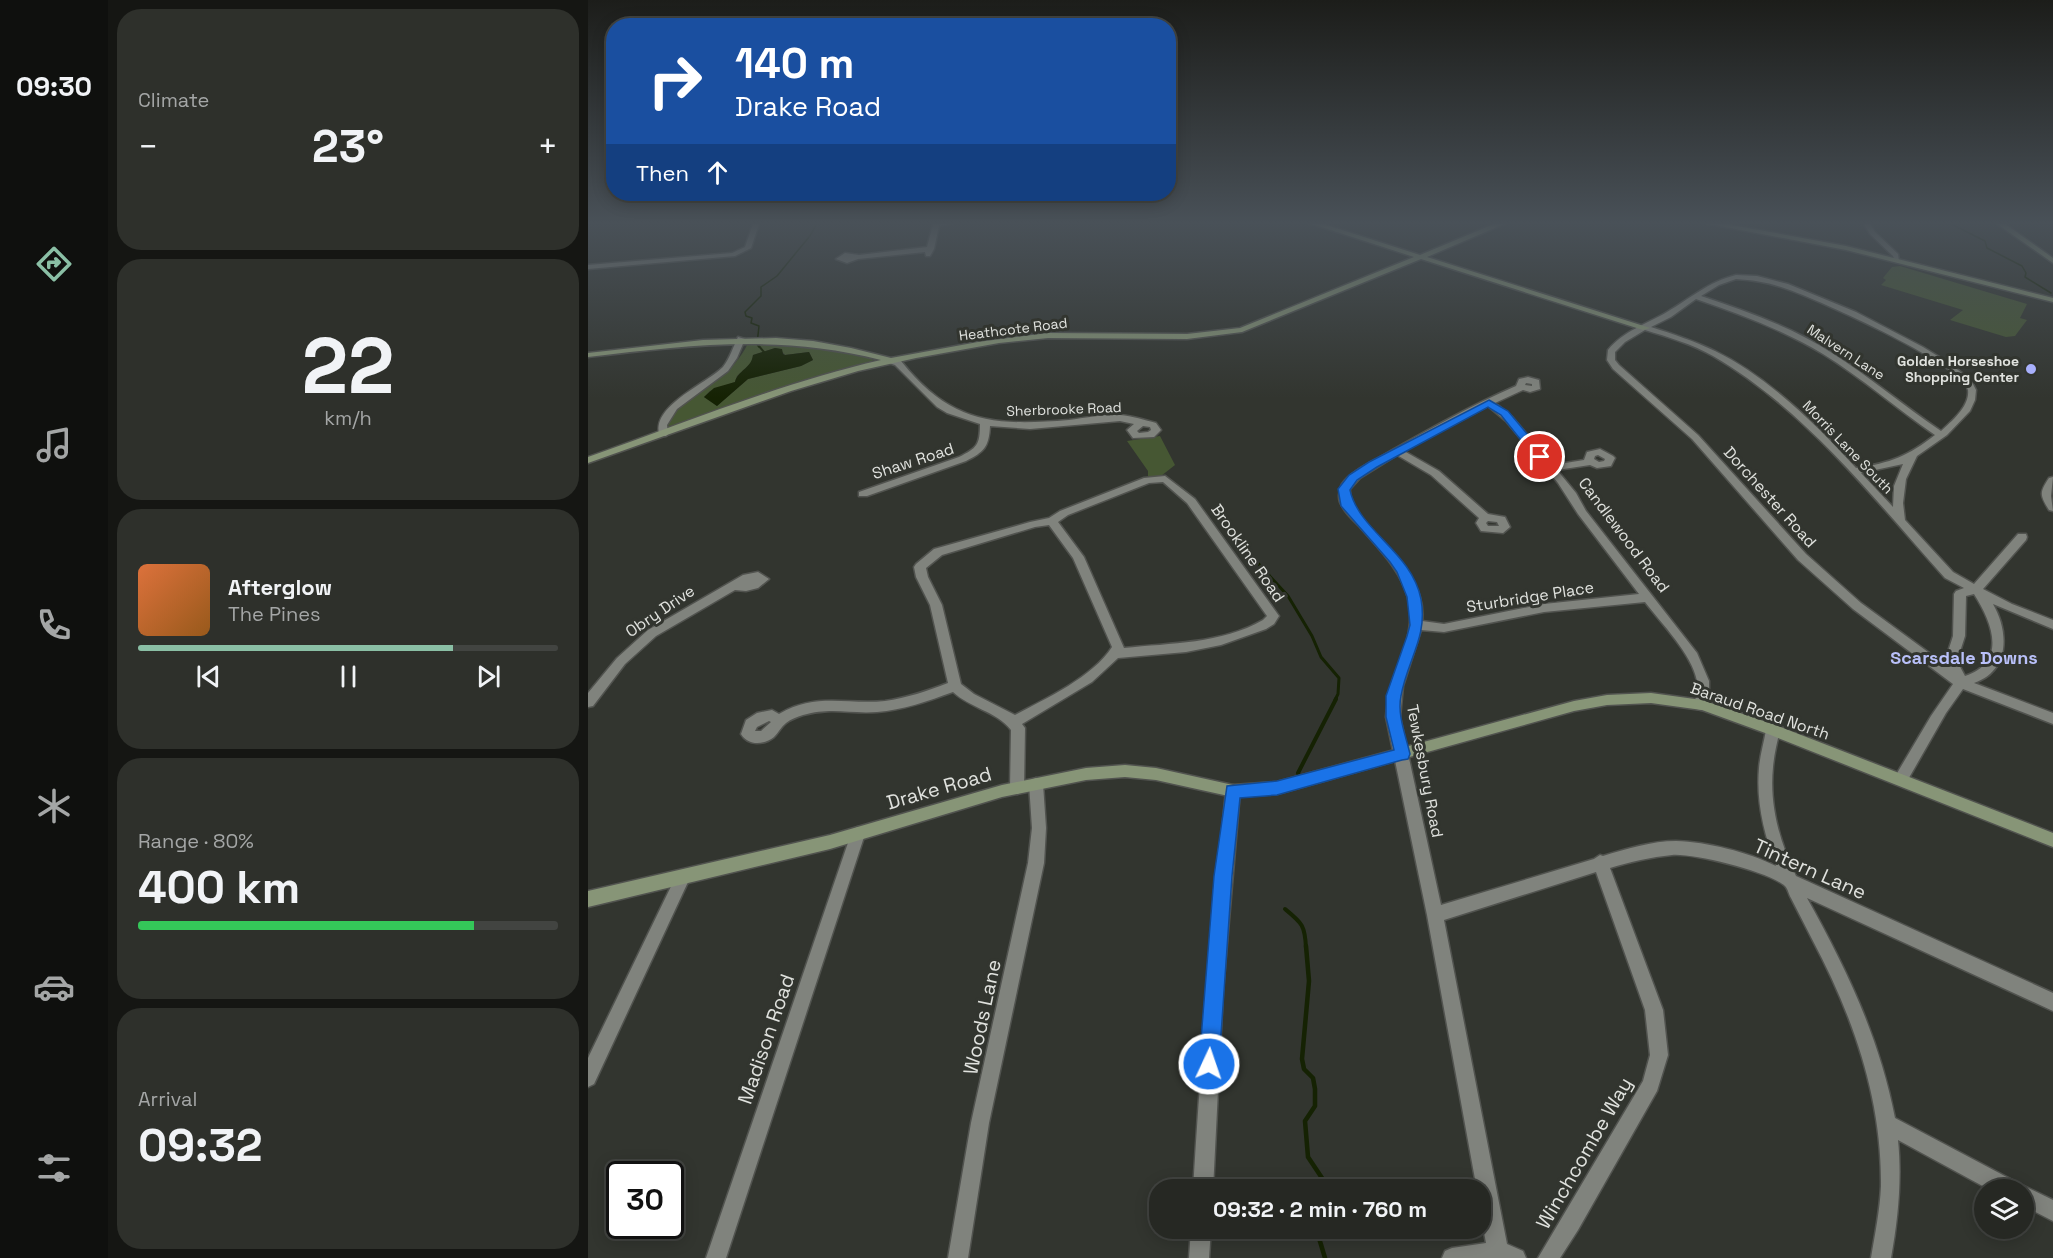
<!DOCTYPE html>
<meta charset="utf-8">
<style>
:root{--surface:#262823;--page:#2e302b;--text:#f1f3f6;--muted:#a4a6a6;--line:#424441;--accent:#8abfa5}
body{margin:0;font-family:"Space Grotesk",sans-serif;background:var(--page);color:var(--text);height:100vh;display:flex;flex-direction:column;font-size:22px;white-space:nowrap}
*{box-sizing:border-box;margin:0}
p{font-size:20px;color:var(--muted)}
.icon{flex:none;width:33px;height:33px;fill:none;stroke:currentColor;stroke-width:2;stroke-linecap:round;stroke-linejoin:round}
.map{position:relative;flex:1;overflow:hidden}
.details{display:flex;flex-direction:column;gap:9px;padding:9px;background:#151613;width:480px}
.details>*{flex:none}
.top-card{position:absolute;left:18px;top:18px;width:570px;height:183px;border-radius:24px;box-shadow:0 3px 15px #0003,0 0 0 2px var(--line);background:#1a4fa0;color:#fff;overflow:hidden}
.tools{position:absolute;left:1386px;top:1179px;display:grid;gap:12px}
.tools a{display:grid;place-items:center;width:60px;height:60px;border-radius:50%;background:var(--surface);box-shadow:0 3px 15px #0003,0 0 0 2px var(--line);font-size:30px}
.speed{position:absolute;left:18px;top:1161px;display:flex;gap:12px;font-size:30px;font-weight:700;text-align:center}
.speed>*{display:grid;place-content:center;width:78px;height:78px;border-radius:50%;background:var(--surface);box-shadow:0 3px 15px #0003,0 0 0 2px var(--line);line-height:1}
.speed .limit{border:3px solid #111;border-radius:9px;background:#fff;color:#111}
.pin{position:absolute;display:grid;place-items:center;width:51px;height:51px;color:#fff;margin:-26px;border:3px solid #fff;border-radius:50%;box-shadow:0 2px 6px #0007}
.me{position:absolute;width:66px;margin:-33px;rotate:3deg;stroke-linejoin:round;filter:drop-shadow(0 0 4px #0008)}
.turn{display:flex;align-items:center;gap:21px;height:126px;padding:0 30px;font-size:27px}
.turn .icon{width:78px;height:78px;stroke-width:2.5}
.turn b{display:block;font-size:42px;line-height:51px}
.then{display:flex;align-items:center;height:57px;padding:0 30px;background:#0003;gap:12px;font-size:22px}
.big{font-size:45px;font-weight:800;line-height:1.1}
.details .widget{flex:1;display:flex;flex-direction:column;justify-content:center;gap:9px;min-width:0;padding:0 21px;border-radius:24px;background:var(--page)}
.details .dial{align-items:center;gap:0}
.dial b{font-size:78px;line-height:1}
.song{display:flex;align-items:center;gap:18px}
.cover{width:72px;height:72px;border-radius:9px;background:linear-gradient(135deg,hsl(20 70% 55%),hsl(30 70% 35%))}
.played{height:6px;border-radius:3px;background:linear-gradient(90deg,var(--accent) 75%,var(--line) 75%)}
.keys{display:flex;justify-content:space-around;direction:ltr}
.heat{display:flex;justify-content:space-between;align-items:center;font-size:33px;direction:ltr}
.charge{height:9px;border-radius:4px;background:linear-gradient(90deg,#34c759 80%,var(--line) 0)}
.trip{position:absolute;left:561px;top:1179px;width:342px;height:60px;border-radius:24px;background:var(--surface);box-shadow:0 3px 15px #0003,0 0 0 2px var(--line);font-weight:800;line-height:60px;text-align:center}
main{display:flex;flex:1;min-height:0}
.tabs{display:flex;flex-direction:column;width:108px;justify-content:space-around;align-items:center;background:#0f100e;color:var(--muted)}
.tabs .icon{width:42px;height:42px}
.tabs .current{color:var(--accent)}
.tabs b{font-size:27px;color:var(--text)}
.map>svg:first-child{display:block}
.green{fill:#465733;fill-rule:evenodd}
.water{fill:#152203}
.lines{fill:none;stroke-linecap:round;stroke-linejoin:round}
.stream-far4{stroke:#152203;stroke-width:1.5}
.stream-far3{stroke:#152203;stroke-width:2}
.stream-far2{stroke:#152203;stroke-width:3}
.stream-far1{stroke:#152203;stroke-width:4}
.stream{stroke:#152203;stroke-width:4.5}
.street-casing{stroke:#51534f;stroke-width:3}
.secondary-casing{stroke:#51534f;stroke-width:3}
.street{fill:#80837d;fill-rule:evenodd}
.secondary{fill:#879577;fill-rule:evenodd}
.route{fill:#1a73e8;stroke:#114b97;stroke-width:1.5}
.poi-dot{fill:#a8b0fc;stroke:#32352f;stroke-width:2}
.labels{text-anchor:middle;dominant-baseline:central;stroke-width:6;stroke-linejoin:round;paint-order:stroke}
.far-street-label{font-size:14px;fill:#e0e2de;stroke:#32352f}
.far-poi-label{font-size:14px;font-weight:bold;fill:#e0e2de;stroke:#32352f;text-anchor:end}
.street-label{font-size:16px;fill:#e0e2de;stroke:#32352f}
.neighbourhood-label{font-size:18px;font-weight:bold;fill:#b9c0f9;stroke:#32352f}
.near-street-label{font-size:20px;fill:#e0e2de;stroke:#32352f}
</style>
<main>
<nav class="tabs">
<b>09:30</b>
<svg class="icon current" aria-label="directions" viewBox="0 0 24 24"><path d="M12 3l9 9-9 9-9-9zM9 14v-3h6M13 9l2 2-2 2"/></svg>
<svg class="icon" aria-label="music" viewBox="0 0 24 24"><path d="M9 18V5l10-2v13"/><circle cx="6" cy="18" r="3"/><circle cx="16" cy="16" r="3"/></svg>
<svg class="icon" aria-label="phone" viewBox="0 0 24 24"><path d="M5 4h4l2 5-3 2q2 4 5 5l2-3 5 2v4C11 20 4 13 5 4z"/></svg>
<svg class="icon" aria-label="climate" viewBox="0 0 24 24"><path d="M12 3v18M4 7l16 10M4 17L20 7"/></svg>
<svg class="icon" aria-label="car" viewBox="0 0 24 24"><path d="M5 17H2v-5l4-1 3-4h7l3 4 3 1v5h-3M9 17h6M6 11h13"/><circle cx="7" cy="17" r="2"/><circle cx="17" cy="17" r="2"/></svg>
<svg class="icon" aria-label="filters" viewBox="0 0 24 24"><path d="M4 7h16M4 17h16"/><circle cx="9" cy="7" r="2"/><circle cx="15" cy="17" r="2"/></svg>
</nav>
<section class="details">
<div class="widget"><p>Climate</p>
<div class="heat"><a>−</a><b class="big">23°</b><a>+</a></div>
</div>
<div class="widget dial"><b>22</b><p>km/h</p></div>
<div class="widget">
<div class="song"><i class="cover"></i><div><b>Afterglow</b><p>The Pines</p></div></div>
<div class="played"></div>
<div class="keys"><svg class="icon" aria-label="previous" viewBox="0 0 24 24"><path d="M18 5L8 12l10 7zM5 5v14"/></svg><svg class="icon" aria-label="pause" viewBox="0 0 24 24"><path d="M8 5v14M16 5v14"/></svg><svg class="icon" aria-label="next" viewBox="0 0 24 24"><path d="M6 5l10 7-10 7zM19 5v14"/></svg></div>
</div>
<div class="widget"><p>Range · 80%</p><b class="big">400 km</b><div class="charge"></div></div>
<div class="widget"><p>Arrival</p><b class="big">09:32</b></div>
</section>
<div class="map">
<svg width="1465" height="1258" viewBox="0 0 1465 1258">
<rect width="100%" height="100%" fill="#32352f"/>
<g class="green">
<polygon points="1312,266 1439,304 1432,318 1439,320 1427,336 1418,337 1362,320 1375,310 1293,285 1298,280 1295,278 1304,267"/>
<path d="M160,343L236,347L284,358L285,361L233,376L80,428L81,417L86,411C113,391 146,374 160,343ZM187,348L192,349L197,355L221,352L225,360L213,366L160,379L129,406L116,397L122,391L147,382L149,376L164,362L165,355Z"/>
<polygon points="572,436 587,465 573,476 560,476 560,471 539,441"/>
</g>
<path class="water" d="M187,348L194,349L195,354L197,355L221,352L225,360L213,366L160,379L129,406L116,397L126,388L147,382C150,370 163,369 165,355Z"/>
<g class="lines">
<g class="stream-far4">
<polyline points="1357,221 1397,241 1399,248 1434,266 1438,273 1437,277 1463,293"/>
<polyline points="222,236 230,221"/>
<polyline points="171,347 169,344 171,326 163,323 164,318 158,316 157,312 173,296 173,287 189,276 221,237"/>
</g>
<polyline class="stream-far3" points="170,345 176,352"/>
<polyline class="stream-far2" points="643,534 644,539 656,548 700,596 724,636 733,657 751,678 750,694 747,700"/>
<g class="stream-far1">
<polyline points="710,773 748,699"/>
<path d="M697,909C714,923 717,925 718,948"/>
</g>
<g class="stream">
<polyline points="718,946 721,981 714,1059 716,1069 725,1078 727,1089 727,1106 717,1121 720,1157 742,1190"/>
<polyline points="728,1228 737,1258"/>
</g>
<defs>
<g id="street">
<polygon points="166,221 172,221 163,248 147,256 0,269 0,265 144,253 157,247"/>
<polygon points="373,221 351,226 346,249 342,256 338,256 337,252 270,259 259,263 248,259 257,253 271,255 339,247 345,224 339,221"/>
<polygon points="1274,221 1280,221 1287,232 1310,254 1311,261 1307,261 1305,256 1282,234"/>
<path d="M1148,275L1169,276L1200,284L1268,312L1335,347L1361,363L1383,380L1388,390L1387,400L1382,411L1359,435L1329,456L1318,479L1315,503L1317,520L1365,572L1386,584L1430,534H1438L1439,537L1438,540L1395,589L1424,604L1465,620V629L1405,604C1421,632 1422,671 1386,683L1465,713V724L1375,689L1358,713L1318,783L1313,785L1308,783L1306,779L1308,775L1343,716L1365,684L1265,609L1210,560L1104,439L1025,369L1019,360L1020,350C1035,331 1059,324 1079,312C1103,298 1120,282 1148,275ZM1148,279C1164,280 1178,282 1193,287C1221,295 1375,364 1380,390C1382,406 1364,421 1353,431C1316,406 1282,377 1244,353C1204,327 1158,311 1113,296L1131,285ZM1108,299C1152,314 1195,330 1235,354C1274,378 1309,409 1347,435C1320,456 1303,463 1268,468C1230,426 1179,376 1127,351C1106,341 1085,334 1063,327L1083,317ZM1057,330C1080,337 1104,344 1125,356C1218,410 1286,499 1357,578L1376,588L1368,591L1366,594L1365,636L1357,661L1359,666L1273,603L1218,554L1110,435L1031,365L1027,360V352L1037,342ZM1315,464L1306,486L1305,507L1273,473ZM1386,594C1404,622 1420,662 1377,676L1369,661L1377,636L1378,596Z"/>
<path d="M150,337L157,339L149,358L140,371L89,409L79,425L80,434L78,436H72C61,407 118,384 135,367C142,358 145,347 150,337Z"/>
<path d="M304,358L313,361C363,424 407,426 481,420C498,418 516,414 532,415C544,416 557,420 568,423L573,430L566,437L545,438L539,430L546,424L532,421L442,429L402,426C401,447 396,452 378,461L279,496H271V492L371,457C389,448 392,445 392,424L359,413L349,407L307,365L301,363V359ZM555,426L562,427L563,430L560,432L551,433L549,431Z"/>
<path d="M940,377L951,380L952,389L942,392L935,390L907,403L924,417L965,465L996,460L999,452L1012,449L1025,456L1027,458L1023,466L1009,468L1002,465L969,470L988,493L998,511L1109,653L1121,681V705L1119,709L1114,710L1109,709C1105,700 1110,690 1109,681C1104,654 1073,623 1057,602L956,612L856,632L833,630L815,686L812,717L853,905L1006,859L1012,855L1015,856C1038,849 1064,841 1088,841C1119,842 1160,852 1188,866C1176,834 1168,802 1171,768C1172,755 1176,742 1178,730L1180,726L1185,724L1190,726L1192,730C1189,742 1186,755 1185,767C1181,805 1192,843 1208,876L1465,993V1011L1219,898C1259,970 1291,1037 1307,1118L1430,1183L1432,1188L1436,1186L1465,1200V1221L1436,1206V1190H1402L1310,1140C1314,1180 1310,1219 1303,1258H1283C1287,1234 1292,1210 1293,1186C1294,1098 1265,1016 1224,939C1217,925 1210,912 1203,898C1201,895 1200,889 1197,886C1182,872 1105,853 1084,855C1063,857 1042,862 1022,868L1075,1010L1080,1055L1069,1091L990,1230L972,1258H950L1055,1081L1062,1055L1057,1010L1008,872L856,920L919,1244L935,1251L938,1258H854L857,1251L864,1248L898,1243L892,1211V1190H889L839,915L798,717C800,677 831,637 820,598C813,570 790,548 772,527C766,521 758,514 754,506C750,500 750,491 754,484C762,472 782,463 794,456C838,431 882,406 928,386L931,379ZM938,383L944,384V386L937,385ZM900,406L918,421L970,483L990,514L1051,594L956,604L856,624L834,621C841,563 758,523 762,489L772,478L809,455L843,475L891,518L888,523L893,531L915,533L922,527L917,517L900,514L851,471L816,451ZM1010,455L1017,459L1016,461L1011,462L1006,459L1007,456ZM900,521L909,522L911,526H900L898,523Z"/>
<path d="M577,476L607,499L691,616L686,624L678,629L633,645L598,652L530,658L504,682L434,724L437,728L436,788L434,792L429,794L424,792L422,788L423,730C408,711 382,708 365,692C340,701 315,710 289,712C261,714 244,707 215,715C209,717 203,719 198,723C193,727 190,733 186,737C176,745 160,746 153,734L158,720L169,713L184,710L191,714C228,692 259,705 297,701C319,698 339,691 360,683L342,605L328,577L326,567L328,564L346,549L442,522L461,518L472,511L556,478ZM575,482L599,503L679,616L675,620C633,644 583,643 536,648L496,557L470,522L480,515L561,483ZM461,525L485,558L524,647C505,677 457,699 427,715L386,694L373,684L354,605L340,577L338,568L354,555L447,527ZM181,721L183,722L173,731H167L169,727Z"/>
<path d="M1465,477L1463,496L1465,511L1461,510C1452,495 1451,493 1461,478Z"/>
<polygon points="170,572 181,579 170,588 158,591 147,590 68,636 37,664 5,706 0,707 0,693 29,658 60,630 155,575"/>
<polygon points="448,778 453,780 455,784 458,828 456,863 401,1123 380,1258 360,1258 383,1123 440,863 444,828 441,784 443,780"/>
<path d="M645,785L650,787L652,791L635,990L625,1190H605C613,1056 624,924 638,791L640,787Z"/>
<polygon points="270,827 275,829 277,834 138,1258 118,1258 263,834 265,829"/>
<polygon points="95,870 100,872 103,877 100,882 6,1084 0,1087 0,1058 90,872"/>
<polygon points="603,1228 623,1228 621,1258 601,1258"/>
</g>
<g id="secondary">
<path d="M715,221H726L832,255L913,221H923L839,257L1062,328L1055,330L833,259L654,332L599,339L460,338L411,343L328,358L270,371L203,391L0,463V457C97,423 193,383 293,360C190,334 104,345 0,357V353L115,340L188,338L225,341L263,348L303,358L390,342L460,333L599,334L652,328L826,257Z"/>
<polygon points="1106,221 1122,221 1258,246 1465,298 1465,302 1258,250"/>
<polygon points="1405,221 1413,221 1465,258 1465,263"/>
<polygon points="1063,693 1114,700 1190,726 1465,833 1465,847 1180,734 1114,710 1063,703 1019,705 986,711 689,794 645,797 568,780 537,777 498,780 414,797 242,849 0,907 0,891 242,835 414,785 498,768 537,765 568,768 645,785 689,782 986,701 1019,695"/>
</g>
</defs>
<use href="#street" class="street-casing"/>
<use href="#secondary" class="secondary-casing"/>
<use href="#street" class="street"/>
<use href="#secondary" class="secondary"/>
</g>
<linearGradient id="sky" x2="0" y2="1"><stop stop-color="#1c1d1a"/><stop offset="0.56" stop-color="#495158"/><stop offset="1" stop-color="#495158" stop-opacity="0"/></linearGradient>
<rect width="1465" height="398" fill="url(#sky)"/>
<path class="route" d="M901,400L920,411L956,454V459H948L913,415L900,407L789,467L769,480L762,490C771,531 824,552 833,599C840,638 819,660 813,696C809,715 818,736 822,754L820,759L814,760L689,795L652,798L644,876L631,1064L628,1071L621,1074L614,1071L611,1064L626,876L639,786L689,781L806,750L798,717V696L819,636L822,625L819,597L809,572L802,562L753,506L750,489L761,475L781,462Z"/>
<circle class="poi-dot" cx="1443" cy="369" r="6"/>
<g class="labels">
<g class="far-street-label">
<text transform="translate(425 329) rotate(-7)">Heathcote Road</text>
<text transform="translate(1258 352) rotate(33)">Malvern Lane</text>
<text transform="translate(476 409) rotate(-2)">Sherbrooke Road</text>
<text transform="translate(1260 447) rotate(46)">Morris Lane South</text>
</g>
<g class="far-poi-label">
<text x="1431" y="361">Golden Horseshoe<tspan x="1431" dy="16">Shopping Center</tspan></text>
</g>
<g class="street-label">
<text transform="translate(325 461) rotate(-18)">Shaw Road</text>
<text transform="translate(1182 497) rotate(48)">Dorchester Road</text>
<text transform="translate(1036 535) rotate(53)">Candlewood Road</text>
<text transform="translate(660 553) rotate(55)">Brookline Road</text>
<text transform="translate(942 597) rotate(-9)">Sturbridge Place</text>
<text transform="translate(72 611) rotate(-34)">Obry Drive</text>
<text transform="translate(1172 711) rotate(19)">Baraud Road North</text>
<text transform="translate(837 771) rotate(79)">Tewkesbury Road</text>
</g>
<g class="neighbourhood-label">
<text x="1376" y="657">Scarsdale Downs</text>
</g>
<g class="near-street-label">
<text transform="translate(351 788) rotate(-16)">Drake Road</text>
<text transform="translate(1222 869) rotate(24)">Tintern Lane</text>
<text transform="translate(394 1017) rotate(-78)">Woods Lane</text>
<text transform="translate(178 1039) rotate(-71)">Madison Road</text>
<text transform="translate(996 1153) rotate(-60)">Winchcombe Way</text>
</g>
</g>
</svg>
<div class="tools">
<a><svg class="icon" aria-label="layers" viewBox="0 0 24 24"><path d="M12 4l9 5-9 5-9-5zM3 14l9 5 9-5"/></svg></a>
</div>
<div class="speed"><div class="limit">30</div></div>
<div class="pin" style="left:952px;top:457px;background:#d93025"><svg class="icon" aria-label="arrive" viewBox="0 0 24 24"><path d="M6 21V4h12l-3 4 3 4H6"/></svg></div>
<svg class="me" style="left:621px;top:1064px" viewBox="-20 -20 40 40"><circle r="17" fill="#1a73e8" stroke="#fff" stroke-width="3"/><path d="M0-11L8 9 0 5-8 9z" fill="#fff"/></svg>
<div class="trip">09:32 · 2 min · 760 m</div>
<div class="top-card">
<div class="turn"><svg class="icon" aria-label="right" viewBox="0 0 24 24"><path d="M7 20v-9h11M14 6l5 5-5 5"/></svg><div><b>140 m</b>Drake Road</div></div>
<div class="then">Then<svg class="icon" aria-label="ahead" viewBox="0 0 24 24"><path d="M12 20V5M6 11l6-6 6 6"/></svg></div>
</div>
</div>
</main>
